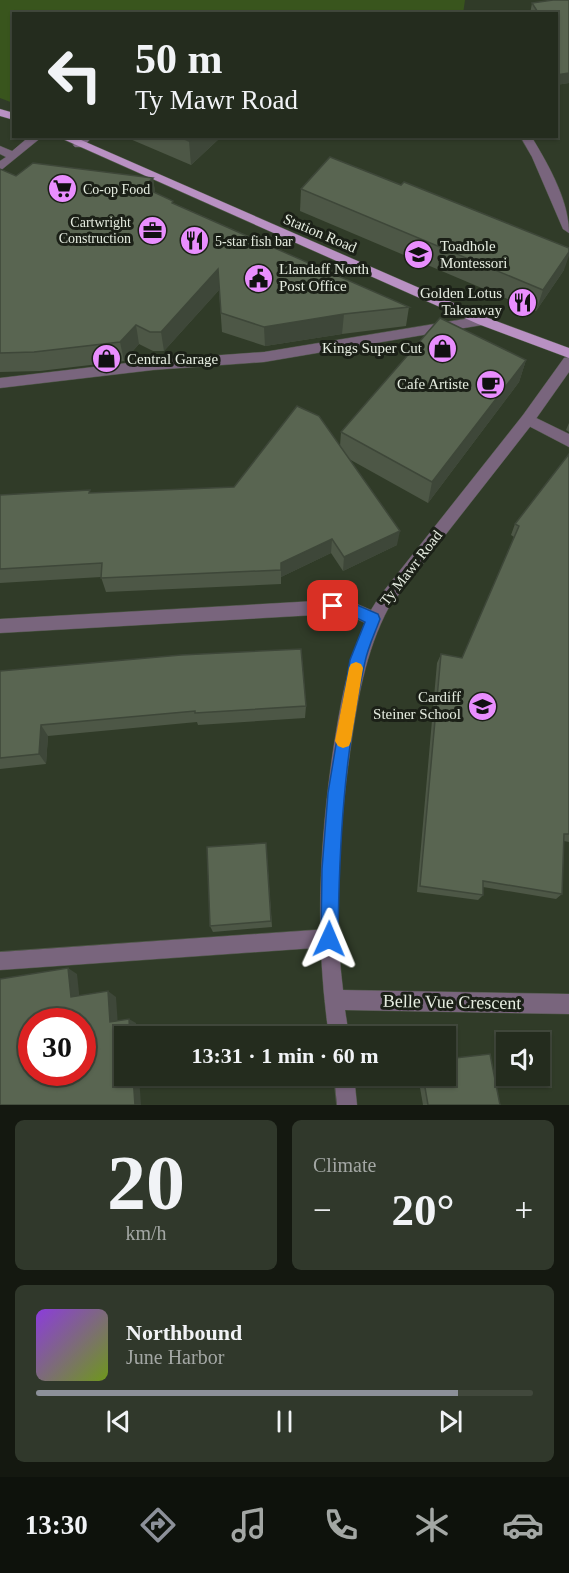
<!DOCTYPE html>
<meta charset="utf-8">
<style>
:root{--surface:#242c1e;--page:#30382b;--text:#f1f3f6;--muted:#a3a7a4;--line:#41483c;--accent:#8c9099}
body{margin:0;font-family:Georgia,serif;background:var(--page);color:var(--text);height:100vh;display:flex;flex-direction:column;font-size:22px;white-space:nowrap}
*{box-sizing:border-box;margin:0}
p{font-size:20px;color:var(--muted)}
.icon{flex:none;width:33px;height:33px;fill:none;stroke:currentColor;stroke-width:2;stroke-linecap:round;stroke-linejoin:round}
.map{position:relative;height:1105px;overflow:hidden}
.side{display:flex;flex-direction:column;gap:15px;padding:15px;background:#141810;flex:1}
.side>*{flex:none}
.guide{position:absolute;left:12px;top:12px;width:546px;height:126px;border-radius:0px;box-shadow:0 2px 4px #0004,0 0 0 2px var(--line);background:#242c1e;color:var(--text);overflow:hidden}
.controls{position:absolute;left:496px;top:1032px;display:grid;gap:12px}
.controls a{display:grid;place-items:center;width:54px;height:54px;border-radius:0px;background:var(--surface);box-shadow:0 2px 4px #0004,0 0 0 2px var(--line);font-size:30px}
.speed{position:absolute;left:18px;top:1008px;display:flex;gap:12px;font-size:30px;font-weight:700;text-align:center}
.speed>*{display:grid;place-content:center;width:78px;height:78px;border-radius:50%;background:var(--surface);box-shadow:0 2px 4px #0004,0 0 0 2px var(--line);line-height:1}
.speed .limit{border:9px solid #d22;background:#fff;color:#111}
.pin{position:absolute;display:grid;place-items:center;width:51px;height:51px;color:#fff;margin:-26px;border-radius:12px;box-shadow:0 3px 9px #0006}
.me{position:absolute;width:66px;margin:-33px;rotate:1deg;stroke-linejoin:round;filter:drop-shadow(0 0 4px #0008)}
.turn{display:flex;align-items:center;gap:21px;height:126px;padding:0 24px;font-size:27px}
.turn .icon{width:78px;height:78px;stroke-width:2.5}
.turn b{display:block;font-size:42px;line-height:51px}
.big{font-size:45px;font-weight:800;line-height:1.1}
.side .tile{flex:1;display:flex;flex-direction:column;justify-content:center;gap:9px;min-width:0;padding:0 21px;border-radius:9px;background:var(--page)}
.side .dial{align-items:center;gap:0}
.dial b{font-size:78px;line-height:1}
.song{display:flex;align-items:center;gap:18px}
.cover{width:72px;height:72px;border-radius:9px;background:linear-gradient(135deg,hsl(270 70% 55%),hsl(80 70% 35%))}
.played{height:6px;border-radius:3px;background:linear-gradient(90deg,var(--accent) 85%,var(--line) 85%)}
.keys{display:flex;justify-content:space-around;direction:ltr}
.heat{display:flex;justify-content:space-between;align-items:center;font-size:33px;direction:ltr}
.side .tiles{flex:1;display:grid;gap:15px;grid-template-columns:1fr 1fr}
.tile:last-child{grid-column:span 2}
.trip{position:absolute;left:114px;top:1026px;width:342px;height:60px;border-radius:0px;background:var(--surface);box-shadow:0 2px 4px #0004,0 0 0 2px var(--line);font-weight:800;line-height:60px;text-align:center}
.tab-bar{display:flex;height:96px;justify-content:space-around;align-items:center;background:#0e120c;color:var(--muted)}
.tab-bar .icon{width:42px;height:42px}
.tab-bar .on{color:var(--accent)}
.tab-bar b{font-size:27px;color:var(--text)}
.map>svg:first-child{display:block}
.green{fill:#39551d}
.lines{fill:none;stroke-linecap:round;stroke-linejoin:round}
.lane-casing{stroke:#4d5746;stroke-width:1}
.street-casing{stroke:#4d5746;stroke-width:1}
.primary-casing{stroke:#4d5746;stroke-width:1}
.lane{fill:#79657d;fill-rule:evenodd}
.street{fill:#79657d;fill-rule:evenodd}
.primary{fill:#b991c3;fill-rule:evenodd}
.wall{fill:#4d5746}
.shaded-wall{fill:#3e4739}
.building{fill:#596551;stroke:#3e4739;stroke-width:1.5;fill-rule:evenodd}
.route{fill:#1a73e8;stroke:#114b97;stroke-width:1.5}
.slow{fill:#f59e0b}
.labels{text-anchor:middle;dominant-baseline:central;stroke-width:6;stroke-linejoin:round;paint-order:stroke}
.far-poi-label{font-size:14px;fill:#e6ede1;stroke:#1b2017;text-anchor:start}
.street-label{font-size:15px;fill:#e6ede1;stroke:#1b2017}
.poi-label{font-size:15px;fill:#e6ede1;stroke:#1b2017;text-anchor:end}
.near-street-label{font-size:18px;fill:#e6ede1;stroke:#1b2017}
</style>
<div class="map">
<svg width="569" height="1105" viewBox="0 0 569 1105">
<rect width="100%" height="100%" fill="#303b28"/>
<polygon class="green" points="0,0 465,0 463,14 14,14 13,103 0,98"/>
<g class="lines">
<defs>
<g id="lane">
<polygon points="81,136 93,136 83,147 75,147 73,145"/>
<path d="M520,136H531C548,164 569,200 569,233L563,229L532,157Z"/>
<polygon points="483,316 488,318 489,321 488,324 264,362 153,370 0,388 0,378 153,360 264,352"/>
<polygon points="528,414 569,434 569,447 523,423 521,419"/>
<polygon points="329,929 336,931 338,938 336,945 329,947 0,970 0,952"/>
</g>
<g id="street">
<polygon points="30,136 43,136 0,171 0,161 6,157 0,154 0,146 12,151"/>
<path d="M569,357V372L533,423L389,607C365,652 357,702 350,752C339,831 333,911 343,990L569,994V1014L345,1010L349,1036H329C315,941 319,846 333,751C340,707 347,663 365,623L349,615L333,614L0,633V619L333,600L350,601L371,610L379,597L523,415L564,358Z"/>
<polygon points="334,1076 354,1076 357,1105 337,1105"/>
</g>
<g id="primary">
<polygon points="0,109 14,113 14,120 0,116"/>
<polygon points="56,136 72,136 488,318 569,348 569,358 478,324"/>
</g>
</defs>
<use href="#lane" class="lane-casing"/>
<use href="#street" class="street-casing"/>
<use href="#primary" class="primary-casing"/>
<use href="#lane" class="lane"/>
<use href="#street" class="street"/>
<use href="#primary" class="primary"/>
</g>
<g class="wall">
<polygon points="569,0 569,83 556,85 556,14 530,14 532,3"/>
<polygon points="123,136 222,136 191,165"/>
<polygon points="0,169 16,176 153,178 155,193 173,203 409,307 406,326 342,334 265,346 222,332 219,290 164,351 153,351 139,344 124,361 40,371 0,372"/>
<polygon points="301,189 564,270 536,311 300,211"/>
<polygon points="526,360 519,382 428,503 349,459 397,545 343,571 331,553 281,577 281,584 106,592 101,577 0,583 0,495 90,493 234,487 340,446 341,432"/>
<polygon points="569,423 569,432 566,430"/>
<polygon points="569,454 569,842 564,841 562,894 556,899 483,887 483,895 478,900 417,892 437,663 441,654 462,658 514,537 511,535 515,524"/>
<polygon points="0,671 306,706 305,718 198,725 197,722 48,736 46,764 0,769"/>
<polygon points="266,843 272,927 213,932 210,926"/>
<polygon points="418,1076 446,1076 500,1105 423,1105"/>
</g>
<g class="shaded-wall">
<polygon points="569,73 569,83 556,85 556,75"/>
<polygon points="194,136 222,136 191,165 189,141"/>
<polygon points="153,178 156,199 143,187"/>
<polygon points="569,252 569,256 564,270 536,311 543,290"/>
<polygon points="218,269 220,289 164,351 161,332"/>
<polygon points="344,314 342,334 265,346 264,327"/>
<polygon points="136,325 139,344 124,361 120,342"/>
<polygon points="526,360 519,382 428,503 432,482"/>
<polygon points="400,531 397,545 343,571 344,557"/>
<polygon points="332,539 331,553 281,577 281,563"/>
<polygon points="41,725 48,736 46,764 39,754"/>
<polygon points="68,968 77,974 80,1002 71,997"/>
<polygon points="108,991 116,997 118,1026 110,1022"/>
<polygon points="129,1019 136,1023 137,1036 130,1036"/>
<polygon points="133,1076 139,1076 141,1105 135,1105"/>
</g>
<g class="building">
<polygon points="553,0 569,0 569,73 556,75 556,14 539,14 532,3"/>
<polygon points="178,136 194,136 189,141"/>
<polygon points="330,157 401,185 404,182 569,248 569,252 543,290 301,189"/>
<polygon points="33,163 153,178 143,187 173,201 172,203 409,307 344,314 264,327 221,313 218,269 161,332 150,332 136,325 120,342 34,352 0,353 0,169 16,176"/>
<polygon points="440,318 526,360 432,482 341,432"/>
<polygon points="297,406 319,416 400,531 344,557 332,539 281,563 281,570 101,578 102,563 0,569 0,495 90,490 89,493 234,487"/>
<polygon points="569,454 569,834 564,834 562,894 483,881 483,895 420,886 441,654 462,658 519,526 515,524"/>
<polygon points="301,649 306,706 195,713 195,711 41,725 39,754 0,758 0,671 181,655"/>
<polygon points="266,843 271,921 210,926 207,847"/>
<path d="M68,968L71,997L108,991L110,1022L129,1019L130,1036H124V1076H133L135,1105H0V979ZM32,1022H82V1072H32Z"/>
<polygon points="490,1054 500,1105 428,1105 423,1076 446,1076 446,1059"/>
</g>
<path class="route" d="M333,600L350,602L378,614L380,619C375,633 368,647 365,662C344,753 339,846 338,939L335,945L329,947L323,945L321,939L322,869L328,793L350,660L365,622L349,614L328,611L326,606L328,602Z"/>
<polygon class="slow" points="356,662 361,664 363,668 351,741 349,746 343,748 338,746 335,741 349,668 351,664"/>
<defs>
<symbol id="supermarket-disc" viewBox="-11 -11 22 22"><circle r="9.5" fill="#e98efe" stroke="#1b2017"/><path d="M-6-5.5h2.5l.6 2H6L4.5 2H-2.5L-4.4-4H-6ZM-1.5 3.2a1.3 1.3 0 1 0 .1 0ZM3 3.2a1.3 1.3 0 1 0 .1 0Z" fill="#111"/></symbol>
<symbol id="office-disc" viewBox="-11 -11 22 22"><circle r="9.5" fill="#e98efe" stroke="#1b2017"/><path d="M-6-3h4V-5.5h4V-3h4V5H-6ZM-1-4.5V-3h2v-1.5ZM-6 0V1H6V0Z" fill="#111"/></symbol>
<symbol id="restaurant-disc" viewBox="-11 -11 22 22"><circle r="9.5" fill="#e98efe" stroke="#1b2017"/><path d="M-5-6h1v4h1v-4h1v4h1v-4h1v5L-1.5 .5V6h-2V.5L-5-1ZM5-6V6H3V1.5H1.5Q1.5-4 5-6Z" fill="#111"/></symbol>
<symbol id="school-disc" viewBox="-11 -11 22 22"><circle r="9.5" fill="#e98efe" stroke="#1b2017"/><path d="M0-5L7-2L0 1L-7-2ZM-4 1L0 2.5L4 1V4Q0 6-4 4Z" fill="#111"/></symbol>
<symbol id="civic-disc" viewBox="-11 -11 22 22"><circle r="9.5" fill="#e98efe" stroke="#1b2017"/><path d="M-.6-6.5H3V-4.5H.6V-3L4-1V1h2V6H-6V1h2V-1L-.6-3ZM-1.2 2.5V6h2.4V2.5Z" fill="#111"/></symbol>
<symbol id="shop-disc" viewBox="-11 -11 22 22"><circle r="9.5" fill="#e98efe" stroke="#1b2017"/><path d="M-5-2.5h2.3a2.7 3.5 0 0 1 5.4 0H5L5.5 6h-11ZM-1.5-2.5h3a1.5 2.3 0 0 0-3 0Z" fill="#111"/></symbol>
<symbol id="cafe-disc" viewBox="-11 -11 22 22"><circle r="9.5" fill="#e98efe" stroke="#1b2017"/><path d="M-5.5-4.5H6V0H3Q3 3.5 0 3.5H-2.5Q-5.5 3.5-5.5 0ZM3-3.2v2h1.7v-2ZM-6 4.5H4V6H-6Z" fill="#111"/></symbol>
</defs>
<g fill-rule="evenodd">
<use href="#supermarket-disc" x="46" y="172" width="33" height="33"/>
<use href="#office-disc" x="136" y="214" width="33" height="33"/>
<use href="#restaurant-disc" x="178" y="224" width="33" height="33"/>
<use href="#school-disc" x="402" y="238" width="33" height="33"/>
<use href="#civic-disc" x="242" y="262" width="33" height="33"/>
<use href="#restaurant-disc" x="506" y="286" width="33" height="33"/>
<use href="#shop-disc" x="426" y="332" width="33" height="33"/>
<use href="#shop-disc" x="90" y="342" width="33" height="33"/>
<use href="#cafe-disc" x="474" y="368" width="33" height="33"/>
<use href="#school-disc" x="466" y="690" width="33" height="33"/>
</g>
<g class="labels">
<g class="far-poi-label">
<text x="83" y="189">Co-op Food</text>
<text x="131" y="222" text-anchor="end">Cartwright<tspan x="131" dy="16">Construction</tspan></text>
<text x="215" y="241">5-star fish bar</text>
</g>
<g class="street-label">
<text transform="translate(320 233) rotate(23)">Station Road</text>
<text transform="translate(411 568) rotate(-52)">Ty Mawr Road</text>
</g>
<g class="poi-label">
<text x="440" y="246" text-anchor="start">Toadhole<tspan x="440" dy="17">Montessori</tspan></text>
<text x="279" y="269" text-anchor="start">Llandaff North<tspan x="279" dy="17">Post Office</tspan></text>
<text x="502" y="293">Golden Lotus<tspan x="502" dy="17">Takeaway</tspan></text>
<text x="422" y="348">Kings Super Cut</text>
<text x="127" y="359" text-anchor="start">Central Garage</text>
<text x="469" y="384">Cafe Artiste</text>
<text x="461" y="697">Cardiff<tspan x="461" dy="17">Steiner School</tspan></text>
</g>
<g class="near-street-label">
<text transform="translate(452 1002) rotate(1)">Belle Vue Crescent</text>
</g>
</g>
</svg>
<div class="controls">
<a><svg class="icon" aria-label="sound" viewBox="0 0 24 24"><path d="M4 9h4l5-4v14l-5-4H4zM17 9q2 3 0 6"/></svg></a>
</div>
<div class="speed"><div class="limit">30</div></div>
<div class="pin" style="left:333px;top:606px;background:#d93025"><svg class="icon" aria-label="arrive" viewBox="0 0 24 24"><path d="M6 21V4h12l-3 4 3 4H6"/></svg></div>
<svg class="me" style="left:329px;top:939px" viewBox="-20 -20 40 40"><path d="M0-17L14 15 0 8-14 15z" fill="#1a73e8" stroke="#fff" stroke-width="4"/></svg>
<div class="trip">13:31 · 1 min · 60 m</div>
<div class="guide">
<div class="turn"><svg class="icon" aria-label="left" viewBox="0 0 24 24"><path d="M17 20v-9H6M10 6l-5 5 5 5"/></svg><div><b>50 m</b>Ty Mawr Road</div></div>
</div>
</div>
<section class="side">
<div class="tiles">
<div class="tile dial"><b>20</b><p>km/h</p></div>
<div class="tile"><p>Climate</p>
<div class="heat"><a>−</a><b class="big">20°</b><a>+</a></div>
</div>
<div class="tile">
<div class="song"><i class="cover"></i><div><b>Northbound</b><p>June Harbor</p></div></div>
<div class="played"></div>
<div class="keys"><svg class="icon" aria-label="previous" viewBox="0 0 24 24"><path d="M18 5L8 12l10 7zM5 5v14"/></svg><svg class="icon" aria-label="pause" viewBox="0 0 24 24"><path d="M8 5v14M16 5v14"/></svg><svg class="icon" aria-label="next" viewBox="0 0 24 24"><path d="M6 5l10 7-10 7zM19 5v14"/></svg></div>
</div>
</div>
</section>
<nav class="tab-bar">
<b>13:30</b>
<svg class="icon on" aria-label="directions" viewBox="0 0 24 24"><path d="M12 3l9 9-9 9-9-9zM9 14v-3h6M13 9l2 2-2 2"/></svg>
<svg class="icon" aria-label="music" viewBox="0 0 24 24"><path d="M9 18V5l10-2v13"/><circle cx="6" cy="18" r="3"/><circle cx="16" cy="16" r="3"/></svg>
<svg class="icon" aria-label="phone" viewBox="0 0 24 24"><path d="M5 4h4l2 5-3 2q2 4 5 5l2-3 5 2v4C11 20 4 13 5 4z"/></svg>
<svg class="icon" aria-label="climate" viewBox="0 0 24 24"><path d="M12 3v18M4 7l16 10M4 17L20 7"/></svg>
<svg class="icon" aria-label="car" viewBox="0 0 24 24"><path d="M5 17H2v-5l4-1 3-4h7l3 4 3 1v5h-3M9 17h6M6 11h13"/><circle cx="7" cy="17" r="2"/><circle cx="17" cy="17" r="2"/></svg>
</nav>
